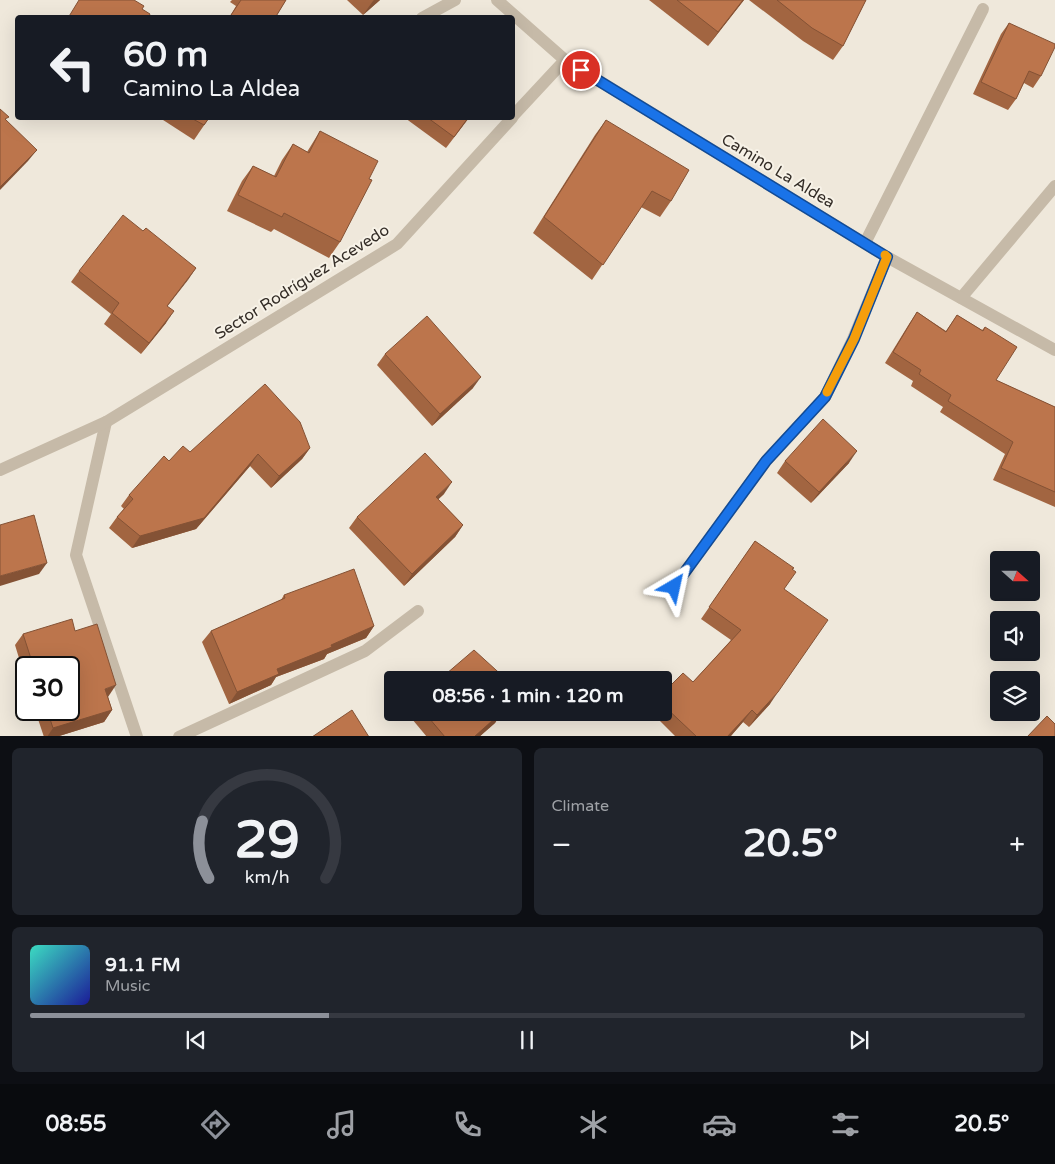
<!DOCTYPE html>
<meta charset="utf-8">
<style>
:root{--surface:#171b24;--page:#20242c;--text:#f1f3f6;--muted:#9ea1a6;--line:#363941;--accent:#8c9099}
body{margin:0;font-family:"Varela Round",sans-serif;background:var(--page);color:var(--text);height:100vh;display:flex;flex-direction:column;font-size:19px;white-space:nowrap}
*{box-sizing:border-box;margin:0}
p{font-size:16px;color:var(--muted)}
.icon{flex:none;width:28px;height:28px;fill:none;stroke:currentColor;stroke-width:2;stroke-linecap:round;stroke-linejoin:round}
.map{position:relative;height:736px;overflow:hidden}
.drawer{display:flex;flex-direction:column;gap:12px;padding:12px;background:#0d0f14;flex:1}
.drawer>*{flex:none}
.banner{position:absolute;left:15px;top:15px;width:500px;height:105px;border-radius:5px;box-shadow:0 5px 20px #0002;background:#171b24;color:var(--text);overflow:hidden}
.needle{width:32px;rotate:111deg}
.buttons{position:absolute;left:990px;top:551px;display:grid;gap:10px}
.buttons a{display:grid;place-items:center;width:50px;height:50px;border-radius:5px;background:var(--surface);box-shadow:0 5px 20px #0002;font-size:25px}
.speed{position:absolute;left:15px;top:656px;display:flex;gap:10px;font-size:25px;font-weight:700;text-align:center}
.speed>*{display:grid;place-content:center;width:65px;height:65px;border-radius:50%;background:var(--surface);box-shadow:0 5px 20px #0002;line-height:1}
.speed .limit{border:2px solid #111;border-radius:8px;background:#fff;color:#111}
.pin{position:absolute;display:grid;place-items:center;width:42px;height:42px;color:#fff;margin:-21px;border:2px solid #fff;border-radius:50%;box-shadow:0 1px 5px #0007}
.me{position:absolute;width:55px;margin:-28px;rotate:36deg;stroke-linejoin:round;filter:drop-shadow(0 0 4px #0008)}
.turn{display:flex;align-items:center;gap:18px;height:105px;padding:0 25px;font-size:22px}
.turn .icon{width:65px;height:65px;stroke-width:2.5}
.turn b{display:block;font-size:35px;line-height:42px}
.big{font-size:38px;font-weight:700;line-height:1.1}
.drawer .widget{flex:1;display:flex;flex-direction:column;justify-content:center;gap:8px;min-width:0;padding:0 18px;border-radius:8px;background:var(--page)}
.drawer .dial{align-items:center;gap:0}
.dial svg{height:130px;overflow:visible;fill:none;stroke:var(--line);stroke-width:7;stroke-linecap:round;text-anchor:middle}
.dial text{fill:var(--text);stroke:none}
.song{display:flex;align-items:center;gap:15px}
.cover{width:60px;height:60px;border-radius:8px;background:linear-gradient(135deg,hsl(170 70% 55%),hsl(240 70% 35%))}
.played{height:5px;border-radius:2px;background:linear-gradient(90deg,var(--accent) 30%,var(--line) 30%)}
.keys{display:flex;justify-content:space-around;direction:ltr}
.heat{display:flex;justify-content:space-between;align-items:center;font-size:28px;direction:ltr}
.drawer .tiles{flex:1;display:grid;gap:12px;grid-template-columns:1fr 1fr}
.widget:last-child{grid-column:span 2}
.trip{position:absolute;left:384px;top:671px;width:288px;height:50px;border-radius:5px;background:var(--surface);box-shadow:0 5px 20px #0002;font-weight:700;line-height:50px;text-align:center}
.tab-bar{display:flex;height:80px;justify-content:space-around;align-items:center;background:#090b0e;color:var(--muted)}
.tab-bar .icon{width:35px;height:35px}
.tab-bar .active{color:var(--accent)}
.tab-bar b{font-size:22px;color:var(--text)}
.map>svg:first-child{display:block}
.lines{fill:none;stroke-linecap:round;stroke-linejoin:round}
.service{stroke:#c6baa8;stroke-width:12}
.minor{stroke:#c6baa8;stroke-width:12}
.tertiary{stroke:#c6baa8;stroke-width:12}
.wall{fill:#a26541}
.shaded-wall{fill:#845235}
.building{fill:#bc754c;stroke:#845235}
.route-casing{stroke:#114b97;stroke-width:12}
.route{stroke:#1a73e8;stroke-width:9}
.slow{stroke:#f59e0b;stroke-width:9}
.labels{text-anchor:middle;dominant-baseline:central;stroke-width:4;stroke-linejoin:round;paint-order:stroke}
.street-label{font-size:16px;fill:#342d27;stroke:#f7f2e7}
</style>
<div class="map">
<svg width="1055" height="737" viewBox="0 0 1055 737">
<rect width="100%" height="100%" fill="#efe8db"/>
<g class="lines">
<polyline class="service" points="179,737 365,651 418,611"/>
<g class="minor">
<polyline points="422,18 455,0"/>
<polyline points="512,117 565,60"/>
<polyline points="865,243 983,9"/>
<polyline points="961,298 1055,186"/>
<polyline points="106,422 76,555 137,737"/>
<polyline points="0,470 106,422 397,244 512,118"/>
<polyline points="674,587 766,461 825,397 853,339 887,257"/>
</g>
<polyline class="tertiary" points="497,0 565,60 887,257 1055,350"/>
</g>
<g class="wall">
<polygon points="232,0 286,0 275,18 229,18 236,6 230,2"/>
<polygon points="347,0 380,0 363,15"/>
<polygon points="649,0 744,0 708,46"/>
<polygon points="749,0 866,0 843,46 833,60 803,41"/>
<polygon points="1009,23 1041,76 1033,88 1024,83 1016,99 1008,110 973,94 1001,34"/>
<polygon points="160,118 209,118 194,140"/>
<polygon points="405,118 469,118 446,148"/>
<polygon points="606,120 671,201 660,217 641,207 592,280 533,233 595,135"/>
<polygon points="320,131 369,179 340,242 329,258 274,229 271,232 227,211 242,181 253,166 274,176 282,160 293,144 307,152"/>
<polygon points="143,231 196,268 167,306 166,323 141,354 104,324 111,314 71,282 79,271"/>
<polygon points="917,312 946,331 957,315 982,330 985,327 996,380 1055,407 1055,507 993,480 1005,454 940,412 943,407 911,386 913,381 885,363 909,324"/>
<polygon points="385,354 473,388 432,426 377,365"/>
<polygon points="310,448 302,459 271,488 250,466 196,529 132,548 109,528 117,517 124,509 121,506 129,495 169,461 190,452"/>
<polygon points="785,461 849,463 811,503 777,473"/>
<polygon points="444,494 438,499 463,525 455,537 404,586 349,528 357,517"/>
<polygon points="755,541 793,569 784,589 770,704 749,727 743,722 730,737 676,737 651,712 662,712 662,694 693,682 731,640 701,619"/>
<polygon points="284,595 374,626 366,638 327,654 324,659 276,677 271,685 229,704 202,642 211,631 281,600"/>
<polygon points="75,631 108,697 112,710 104,722 56,737 44,737 35,710 69,710 69,668 26,668 26,681 15,645 23,634"/>
<polygon points="502,712 495,723 479,737 427,737 407,713"/>
</g>
<g class="shaded-wall">
<polygon points="374,0 380,0 363,15 373,1"/>
<polygon points="743,0 744,0 708,46 718,32"/>
<polygon points="37,150 28,161 0,190 0,187"/>
<polygon points="196,268 188,280 159,317 167,306"/>
<polygon points="174,311 166,323 141,354 149,343"/>
<polygon points="481,377 473,388 432,426 440,414"/>
<polygon points="310,448 302,459 271,488 279,476"/>
<polygon points="857,451 849,463 811,503 819,492"/>
<polygon points="258,454 250,466 196,529 132,548 140,536"/>
<polygon points="452,482 444,494 428,509 436,497"/>
<polygon points="463,525 455,537 404,586 412,574"/>
<polygon points="47,563 39,574 0,586 0,576"/>
<polygon points="374,626 366,638 327,654 324,659 276,677 271,685 229,704 237,692 277,669"/>
<polygon points="116,685 108,697 97,700 105,689"/>
<polygon points="778,692 770,704 749,727 757,715"/>
<polygon points="112,710 104,722 56,737 47,737 53,728"/>
<polygon points="752,710 743,722 730,737 727,737"/>
<polygon points="502,712 495,723 479,737 474,737"/>
</g>
<g class="building">
<polygon points="79,0 134,0 144,6 142,9 150,14 148,18 68,18"/>
<polygon points="241,0 286,0 275,18 229,18"/>
<polygon points="677,0 743,0 718,32"/>
<polygon points="777,0 866,0 843,46 812,28"/>
<polygon points="1009,23 1055,44 1055,47 1041,76 1029,71 1016,99 981,82"/>
<polygon points="0,109 9,117 5,119 37,150 0,187"/>
<polygon points="191,118 209,118 204,125"/>
<polygon points="428,118 468,118 454,137"/>
<polygon points="606,120 689,170 671,201 652,191 603,265 544,217"/>
<polygon points="320,131 378,161 369,179 372,180 340,242 284,213 282,217 238,195 253,166 276,177 293,144 309,153"/>
<polygon points="123,215 143,231 146,228 196,268 167,306 174,311 149,343 112,313 119,303 79,271"/>
<polygon points="917,312 946,332 957,315 983,331 985,327 1017,347 996,380 1055,407 1055,492 1001,468 1013,442 948,401 951,395 919,374 921,370 893,352"/>
<polygon points="427,316 481,377 440,414 385,354"/>
<polygon points="265,384 300,422 310,448 279,476 258,454 204,518 140,536 117,517 133,499 129,495 164,456 169,461 183,446 190,452"/>
<polygon points="823,419 857,451 819,492 785,461"/>
<polygon points="425,453 452,482 436,497 463,525 412,574 357,517"/>
<polygon points="34,515 47,563 0,576 0,525"/>
<polygon points="755,541 794,568 792,569 796,572 784,589 828,620 778,692 757,715 752,710 727,737 697,737 662,704 662,694 683,673 693,682 741,630 709,607"/>
<polygon points="354,569 374,626 331,645 332,647 277,669 279,674 237,692 211,631 285,598 284,595"/>
<polygon points="72,619 75,631 97,624 116,685 105,689 112,710 53,728 47,710 69,710 69,668 34,668 23,634"/>
<polygon points="474,650 507,680 439,680"/>
<polygon points="352,710 369,737 312,737"/>
<polygon points="424,712 502,712 474,737 445,737"/>
<polygon points="1047,716 1055,724 1055,737 1027,737"/>
</g>
<g class="lines">
<defs>
<polyline id="route" points="581,70 887,257 854,339 825,397 766,461 674,587"/>
</defs>
<use href="#route" class="route-casing"/>
<use href="#route" class="route"/>
<polyline class="slow" points="827,392 854,339 887,257 885,255"/>
</g>
<g class="labels">
<g class="street-label">
<text transform="translate(778 171) rotate(31)">Camino La Aldea</text>
<text transform="translate(302 282) rotate(-32)">Sector Rodríguez Acevedo</text>
</g>
</g>
</svg>
<div class="buttons">
<a><svg class="needle" viewBox="-14 -14 28 28"><path d="M0-13l5 13h-10z" fill="#e53935"/><path d="M0 13l5-13h-10z" fill="#9ea1a6"/></svg></a>
<a><svg class="icon" aria-label="sound" viewBox="0 0 24 24"><path d="M4 9h4l5-4v14l-5-4H4zM17 9q2 3 0 6"/></svg></a>
<a><svg class="icon" aria-label="layers" viewBox="0 0 24 24"><path d="M12 4l9 5-9 5-9-5zM3 14l9 5 9-5"/></svg></a>
</div>
<div class="speed"><div class="limit">30</div></div>
<div class="pin" style="left:581px;top:70px;background:#d93025"><svg class="icon" aria-label="arrive" viewBox="0 0 24 24"><path d="M6 21V4h12l-3 4 3 4H6"/></svg></div>
<svg class="me" style="left:674px;top:587px" viewBox="-20 -20 40 40"><path d="M0-17L14 15 0 8-14 15z" fill="#1a73e8" stroke="#fff" stroke-width="4"/></svg>
<div class="trip">08:56 · 1 min · 120 m</div>
<div class="banner">
<div class="turn"><svg class="icon" aria-label="left" viewBox="0 0 24 24"><path d="M17 20v-9H6M10 6l-5 5 5 5"/></svg><div><b>60 m</b>Camino La Aldea</div></div>
</div>
</div>
<section class="drawer">
<div class="tiles">
<div class="widget dial"><svg viewBox="0 0 100 80">
<path d="M14 69A42 42 0 1 1 86 69"/>
<path d="M14 69A42 42 0 0 1 10 34" stroke="#8c9099"/>
<text x="50" y="56" font-size="32" font-weight="700">29</text>
<text x="50" y="72" font-size="11">km/h</text>
</svg></div>
<div class="widget"><p>Climate</p>
<div class="heat"><a>−</a><b class="big">20.5°</b><a>+</a></div>
</div>
<div class="widget">
<div class="song"><i class="cover"></i><div><b>91.1 FM</b><p>Music</p></div></div>
<div class="played"></div>
<div class="keys"><svg class="icon" aria-label="previous" viewBox="0 0 24 24"><path d="M18 5L8 12l10 7zM5 5v14"/></svg><svg class="icon" aria-label="pause" viewBox="0 0 24 24"><path d="M8 5v14M16 5v14"/></svg><svg class="icon" aria-label="next" viewBox="0 0 24 24"><path d="M6 5l10 7-10 7zM19 5v14"/></svg></div>
</div>
</div>
</section>
<nav class="tab-bar">
<b>08:55</b>
<svg class="icon active" aria-label="directions" viewBox="0 0 24 24"><path d="M12 3l9 9-9 9-9-9zM9 14v-3h6M13 9l2 2-2 2"/></svg>
<svg class="icon" aria-label="music" viewBox="0 0 24 24"><path d="M9 18V5l10-2v13"/><circle cx="6" cy="18" r="3"/><circle cx="16" cy="16" r="3"/></svg>
<svg class="icon" aria-label="phone" viewBox="0 0 24 24"><path d="M5 4h4l2 5-3 2q2 4 5 5l2-3 5 2v4C11 20 4 13 5 4z"/></svg>
<svg class="icon" aria-label="climate" viewBox="0 0 24 24"><path d="M12 3v18M4 7l16 10M4 17L20 7"/></svg>
<svg class="icon" aria-label="car" viewBox="0 0 24 24"><path d="M5 17H2v-5l4-1 3-4h7l3 4 3 1v5h-3M9 17h6M6 11h13"/><circle cx="7" cy="17" r="2"/><circle cx="17" cy="17" r="2"/></svg>
<svg class="icon" aria-label="filters" viewBox="0 0 24 24"><path d="M4 7h16M4 17h16"/><circle cx="9" cy="7" r="2"/><circle cx="15" cy="17" r="2"/></svg>
<b>20.5°</b>
</nav>
